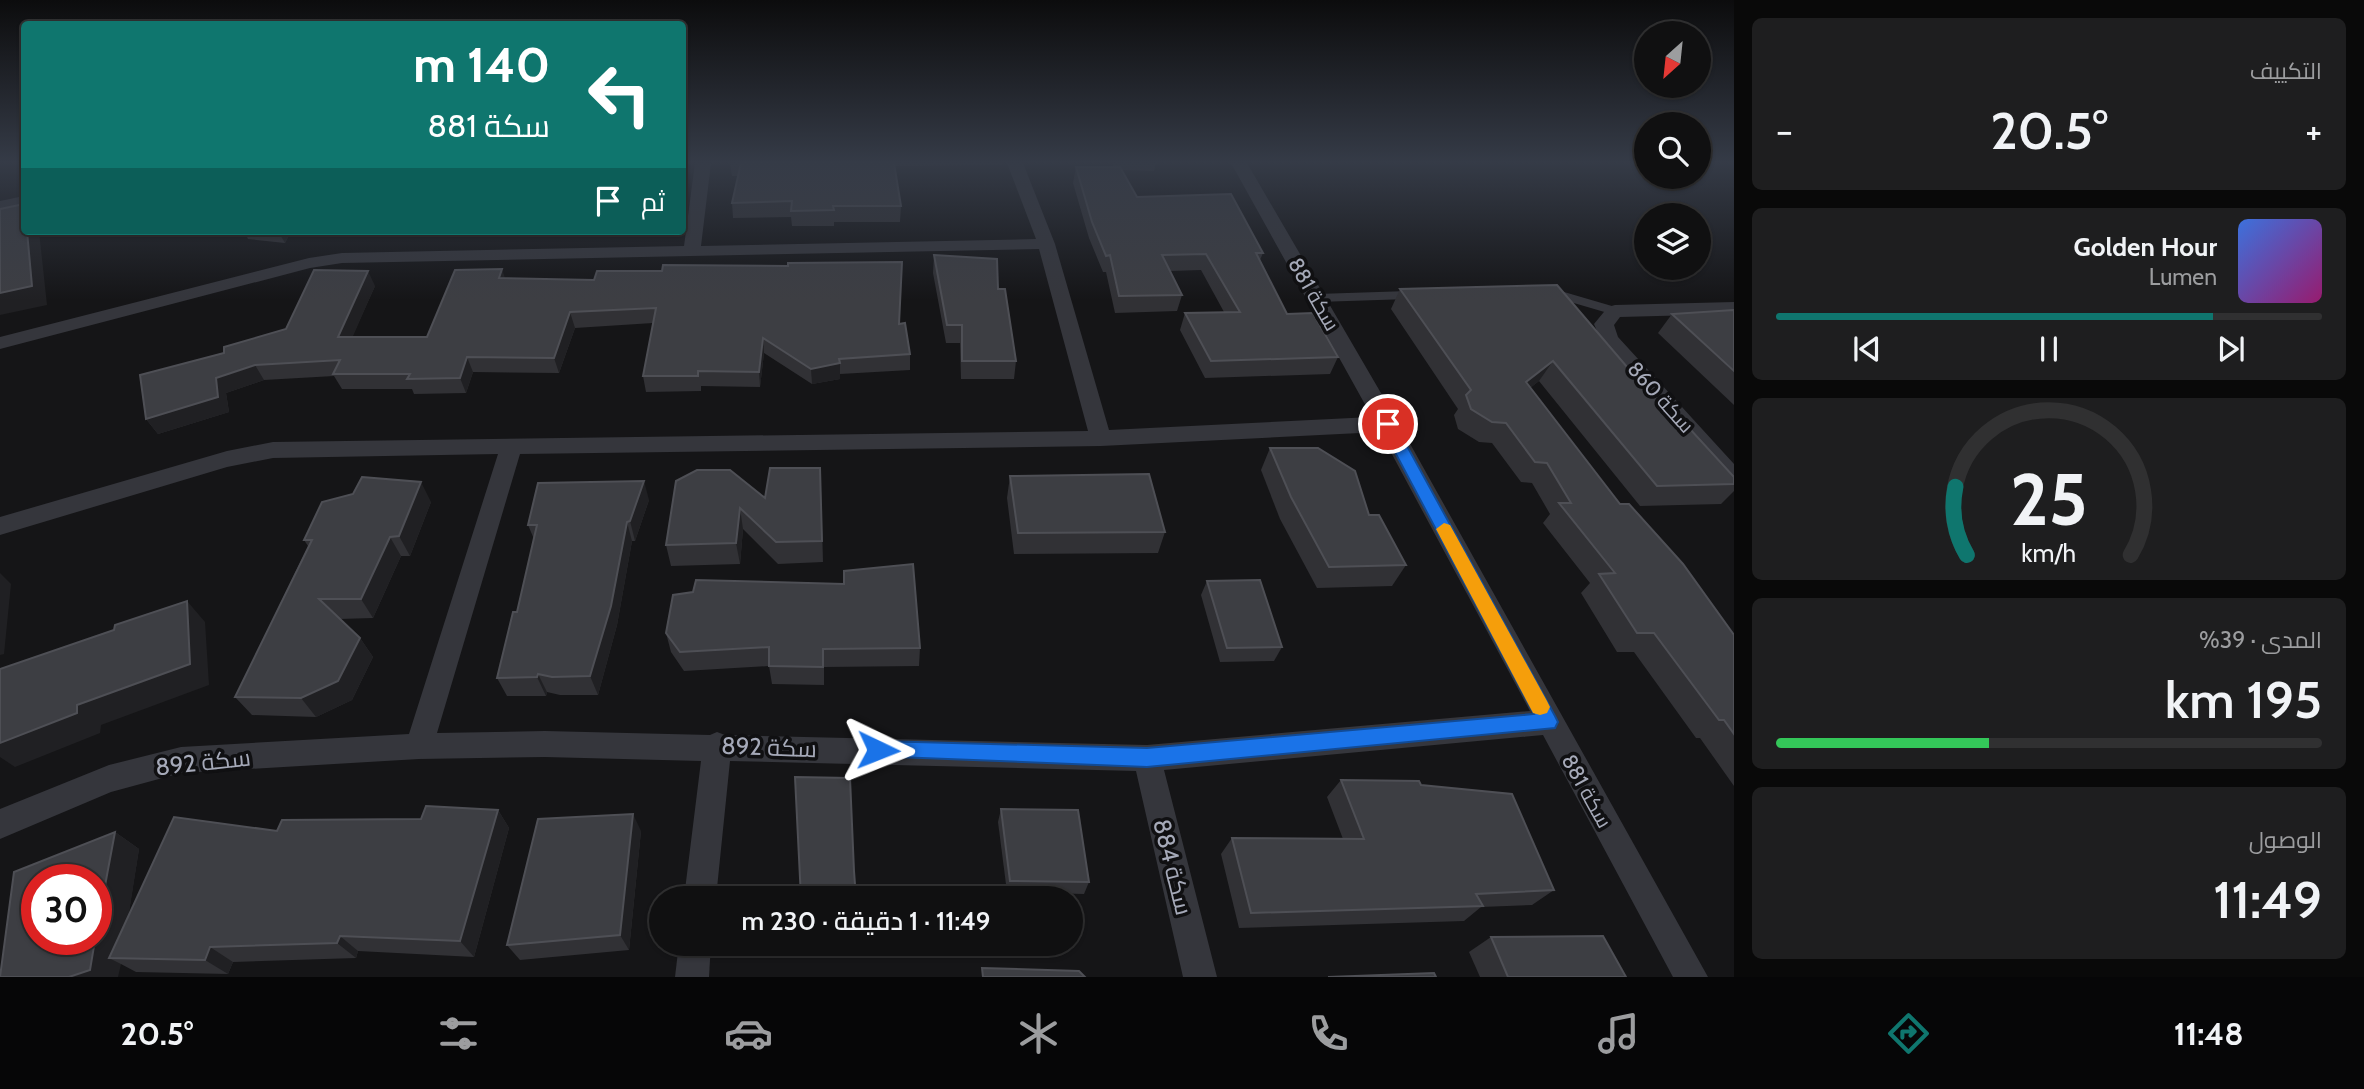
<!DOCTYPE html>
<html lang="ar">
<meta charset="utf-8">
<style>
:root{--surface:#101011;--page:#1e1e1f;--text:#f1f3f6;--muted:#9c9d9f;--line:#303031;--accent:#0f766e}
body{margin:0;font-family:Cabin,Cairo,sans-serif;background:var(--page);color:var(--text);direction:rtl;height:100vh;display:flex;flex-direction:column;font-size:26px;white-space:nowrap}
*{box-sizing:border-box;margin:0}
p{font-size:23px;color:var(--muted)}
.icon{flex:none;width:38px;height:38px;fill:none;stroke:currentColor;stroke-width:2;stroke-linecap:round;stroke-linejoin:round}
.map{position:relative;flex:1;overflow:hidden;direction:ltr}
.sheet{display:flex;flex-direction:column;gap:18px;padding:18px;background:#090909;width:630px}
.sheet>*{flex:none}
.banner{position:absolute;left:21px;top:21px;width:665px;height:214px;border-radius:7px;box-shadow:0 2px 5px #0004,0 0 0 2px var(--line);direction:rtl;background:#0f766e;color:#fff;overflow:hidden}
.needle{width:46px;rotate:207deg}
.fabs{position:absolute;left:1634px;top:21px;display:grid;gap:14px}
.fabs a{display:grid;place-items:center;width:77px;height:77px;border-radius:50%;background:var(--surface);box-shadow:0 2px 5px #0004,0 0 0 2px var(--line);font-size:35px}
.speed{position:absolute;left:21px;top:864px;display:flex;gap:14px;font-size:35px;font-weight:700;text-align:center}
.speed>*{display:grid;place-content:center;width:91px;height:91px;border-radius:50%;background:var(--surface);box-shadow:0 2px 5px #0004,0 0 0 2px var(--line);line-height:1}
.speed .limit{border:10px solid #d22;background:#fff;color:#111}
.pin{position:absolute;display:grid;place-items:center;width:60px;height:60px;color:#fff;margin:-30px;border:4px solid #fff;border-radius:50%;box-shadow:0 2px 7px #0007}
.me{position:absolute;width:77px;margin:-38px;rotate:92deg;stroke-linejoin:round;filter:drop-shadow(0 0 5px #0008)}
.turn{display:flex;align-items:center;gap:24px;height:147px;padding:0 21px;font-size:32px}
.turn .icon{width:91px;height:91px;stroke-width:2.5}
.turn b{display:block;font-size:49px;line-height:60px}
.then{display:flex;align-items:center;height:66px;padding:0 21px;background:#0003;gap:14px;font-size:26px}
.big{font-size:52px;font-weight:600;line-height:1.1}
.sheet .card{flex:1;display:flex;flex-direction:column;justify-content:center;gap:10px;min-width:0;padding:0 24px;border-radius:10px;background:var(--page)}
.sheet .dial{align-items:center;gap:0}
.dial svg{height:182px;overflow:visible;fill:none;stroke:var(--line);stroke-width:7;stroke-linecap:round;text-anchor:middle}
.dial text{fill:var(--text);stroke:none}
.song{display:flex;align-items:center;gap:21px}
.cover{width:84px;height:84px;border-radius:10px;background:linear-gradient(135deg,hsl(220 70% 55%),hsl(320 70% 35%))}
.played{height:7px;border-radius:4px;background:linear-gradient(90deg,var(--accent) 80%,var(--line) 80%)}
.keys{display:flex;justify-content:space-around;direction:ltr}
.heat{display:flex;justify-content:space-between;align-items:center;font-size:38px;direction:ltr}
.charge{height:10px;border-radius:5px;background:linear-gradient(90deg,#34c759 39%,var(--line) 0)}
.trip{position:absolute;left:649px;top:886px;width:434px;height:70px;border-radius:35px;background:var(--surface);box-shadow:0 2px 5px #0004,0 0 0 2px var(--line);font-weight:600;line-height:70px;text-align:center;direction:rtl}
.menu{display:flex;height:112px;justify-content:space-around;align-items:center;background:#060607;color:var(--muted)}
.menu .icon{width:49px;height:49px}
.menu .active{color:var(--accent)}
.menu b{font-size:32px;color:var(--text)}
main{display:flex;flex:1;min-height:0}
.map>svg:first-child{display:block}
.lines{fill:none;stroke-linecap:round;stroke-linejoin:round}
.lane{stroke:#35363c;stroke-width:8}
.street{fill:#35363c;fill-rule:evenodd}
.wall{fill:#313135}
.shaded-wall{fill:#202023}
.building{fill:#3d3e43;stroke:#4e4f55;stroke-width:2}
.route{fill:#1a73e8;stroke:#114b97;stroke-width:2}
.slow{fill:#f59e0b}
.labels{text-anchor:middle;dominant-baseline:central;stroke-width:7;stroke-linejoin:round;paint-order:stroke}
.street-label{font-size:21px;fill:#a5a9b8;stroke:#101012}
.near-street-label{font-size:24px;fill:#a5a9b8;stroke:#101012}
</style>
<main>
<section class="sheet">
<div class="card"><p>التكييف</p>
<div class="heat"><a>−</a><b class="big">20.5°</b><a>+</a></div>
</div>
<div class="card">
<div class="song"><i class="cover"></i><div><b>Golden Hour</b><p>Lumen</p></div></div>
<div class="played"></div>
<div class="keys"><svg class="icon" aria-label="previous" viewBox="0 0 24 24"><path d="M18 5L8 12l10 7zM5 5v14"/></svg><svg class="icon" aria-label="pause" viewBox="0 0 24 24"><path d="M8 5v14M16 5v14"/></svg><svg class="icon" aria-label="next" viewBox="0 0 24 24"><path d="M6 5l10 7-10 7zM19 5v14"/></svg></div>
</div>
<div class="card dial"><svg viewBox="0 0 100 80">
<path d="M14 69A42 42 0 1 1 86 69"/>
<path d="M14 69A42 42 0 0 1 9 39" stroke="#0f766e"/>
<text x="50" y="56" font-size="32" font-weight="700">25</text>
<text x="50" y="72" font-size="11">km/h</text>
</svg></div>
<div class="card"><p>المدى · 39%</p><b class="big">195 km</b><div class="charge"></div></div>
<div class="card"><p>الوصول</p><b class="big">11:49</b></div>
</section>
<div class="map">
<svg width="1734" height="977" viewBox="0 0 1734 977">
<rect width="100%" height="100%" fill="#151517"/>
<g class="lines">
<g class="lane">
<polyline points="1557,294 1615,311"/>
<polyline points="1317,298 1409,295"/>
</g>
<g class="street">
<path d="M695,163H711L701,246L1036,239L1007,163H1023L1055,244L1109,430L1372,417L1231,163H1247L1399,424L1708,977H1673L1543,735L1164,770L1217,977H1183L1136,771L730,761L716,898H684L701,761L545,757L419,759L181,773L111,792L0,839V809L109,765L181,747L409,734L498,454L273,458L227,467L0,535V517L227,451L273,442L1088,431L1039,249L342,263L310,268L0,349V337L309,258L342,253L684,246ZM1380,432L1530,711L1147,745L725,735L717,732L710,735L545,731L437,733L520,454L1101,446Z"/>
<polygon points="24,196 24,206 0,211 0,201"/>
<polygon points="1734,302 1734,314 1620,317 1614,325 1618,337 1734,464 1734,486 1726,484 1602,343 1594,324 1608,307 1615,305"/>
<polygon points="679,943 711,943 709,977 675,977"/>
</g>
</g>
<g class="wall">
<polygon points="730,163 1003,163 1003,165 895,166 901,206 900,222 834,222 834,226 792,226 791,217 733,218 732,203 738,176 732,176"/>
<polygon points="1112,163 1156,163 1154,171 1122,170 1137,197 1263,253 1260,260 1287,314 1338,357 1330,374 1205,378 1180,330 1185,313 1224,312 1201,270 1170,271 1182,295 1177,311 1115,313 1106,272 1103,272 1089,238 1073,183 1076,167 1113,167"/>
<polygon points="244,231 336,231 290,233 285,243 248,239"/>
<polygon points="512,231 568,231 567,233 513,234"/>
<polygon points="934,255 998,289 1016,361 1014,379 961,379 960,343 946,343 933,273"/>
<polygon points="505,278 900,324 910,354 910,370 840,374 840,379 812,384 764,353 760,387 701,386 701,391 646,392 643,376 653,323 575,328 559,373 473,372 466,393 414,394 412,389 342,389 334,376 264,380 226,393 229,412 158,434 146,419 224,353 286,329 375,286 352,337 427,337"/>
<polygon points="1400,289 1633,374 1685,429 1734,477 1734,491 1721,504 1640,506 1539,381 1530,388 1620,504 1734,635 1734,786 1700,738 1696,738 1634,652 1617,652 1581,593 1590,583 1543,523 1550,514 1532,483 1521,482 1492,443 1479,442 1458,429 1454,415 1458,409 1391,309"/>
<polygon points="1734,310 1734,405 1658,333 1672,314"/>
<polygon points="1270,448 1369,515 1406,565 1392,586 1317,588 1280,519 1261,470"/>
<polygon points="1010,476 1165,532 1158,553 1014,554 1007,498"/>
<polygon points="676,481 765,498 821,490 823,562 778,564 743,529 740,564 671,566 666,545"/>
<polygon points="649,500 635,541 632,541 617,625 598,695 560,695 547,692 546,696 507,696 497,678 517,612 534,539 528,525"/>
<polygon points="431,502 410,556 401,556 373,618 339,619 360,638 373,657 352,700 316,717 252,715 235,697 308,546 304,540"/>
<polygon points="1207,581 1282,647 1274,661 1220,662 1201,595"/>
<polygon points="666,633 920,648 919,666 824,667 824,685 772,684 769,666 684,671 671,652"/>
<polygon points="1341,780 1421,785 1554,890 1532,905 1481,907 1464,921 1239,928 1221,854 1232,838 1343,839 1327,797"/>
<polygon points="1001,809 1089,882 1084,894 1007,892 998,822"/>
<polygon points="498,810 509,828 474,957 358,951 356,958 233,962 228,974 136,972 121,964 0,977 115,832 139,849 128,917 277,831 421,819"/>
<polygon points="641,831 629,950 520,960 507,945"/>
<polygon points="1491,937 1626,977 1480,977 1469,952"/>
<polygon points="803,943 861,943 861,950 804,953"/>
</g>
<g class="shaded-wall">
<polygon points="27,231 39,231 47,305 0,315 0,293"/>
<polygon points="278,231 288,231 290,233 285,243"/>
<polygon points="502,269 507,284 499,278"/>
<polygon points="368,271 375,286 346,352 338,337"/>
<polygon points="570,312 575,328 559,373 554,358"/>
<polygon points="763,338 764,353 760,387 759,372"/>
<polygon points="467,357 473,372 466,393 460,378"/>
<polygon points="1553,361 1539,381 1512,402 1526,382"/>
<polygon points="840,363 840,379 812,384 811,369"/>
<polygon points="255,365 264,380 226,393 229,412 158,434 146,419 216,378"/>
<polygon points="644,481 649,500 635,541 630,521"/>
<polygon points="421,482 431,502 410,556 399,536"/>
<polygon points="740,508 743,529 740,564 736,543"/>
<polygon points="627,522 632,541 617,625 598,695 590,676"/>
<polygon points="390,537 401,556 373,618 361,599"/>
<polygon points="0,573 11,584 4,654 0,655"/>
<polygon points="187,601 205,622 209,685 101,725 100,733 15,767 0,757 0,743 77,705"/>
<polygon points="360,638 373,657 352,700 316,717 301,698"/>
<polygon points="538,674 547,692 546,696 537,677"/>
<polygon points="498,810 509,828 474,957 460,941"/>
<polygon points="633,814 641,831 629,950 620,935"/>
<polygon points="115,832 139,849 122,958 109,958 121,964 118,977 69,977 96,940 96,934"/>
<polygon points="340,936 358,951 356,958 337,943"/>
<polygon points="210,947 233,962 228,974 205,960"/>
</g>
<g class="building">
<polygon points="741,163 894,163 901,206 833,206 834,210 791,211 792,201 732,203"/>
<polygon points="1076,167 1120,167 1137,197 1231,194 1263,253 1256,253 1287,314 1313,313 1338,357 1211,361 1185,313 1240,312 1206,254 1162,255 1182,295 1119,296 1110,255 1106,256 1092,222"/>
<polygon points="24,204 24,231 27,231 32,286 0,293 0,209"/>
<polygon points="934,255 997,259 998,289 1005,289 1016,361 962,361 962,325 947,325"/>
<polygon points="902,262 899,324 905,323 910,354 839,359 840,363 811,369 763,338 759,372 698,371 698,376 643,376 656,308 570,312 554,358 467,357 460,378 407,379 410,374 333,374 340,360 255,365 216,378 218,397 146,419 140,375 224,353 224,347 286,329 314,270 368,271 338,337 427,337 455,270 502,269 499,278 594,280 597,271 662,271 663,265 788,266 788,263"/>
<polygon points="1557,285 1633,374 1637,374 1685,429 1690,429 1734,477 1734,484 1657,486 1553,361 1526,382 1620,504 1629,504 1683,564 1734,635 1734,734 1724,720 1719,720 1654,633 1637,633 1599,574 1615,573 1559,503 1571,503 1547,463 1535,462 1506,423 1492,422 1471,409 1466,395 1471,390 1400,289"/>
<polygon points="1734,310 1734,371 1672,314"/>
<polygon points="1270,448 1318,448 1355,471 1369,515 1379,515 1406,565 1329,567 1291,497"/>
<polygon points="770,468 820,468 822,541 776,542 740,508 736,543 666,545 676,481 697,470 730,470 765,498"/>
<polygon points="1149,474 1165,532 1018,533 1010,476"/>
<polygon points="362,477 421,482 399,536 390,537 361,599 319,599 360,638 338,681 301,698 235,697 312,540 304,540 322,502 353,494"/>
<polygon points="644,481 630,521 627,522 611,606 590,676 552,677 538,674 537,677 497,678 513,612 517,612 537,525 528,525 538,483"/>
<polygon points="913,564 920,648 823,649 823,667 769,666 769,647 680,652 666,633 673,595 693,592 696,580 844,584 844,571"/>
<polygon points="1260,580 1282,647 1227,648 1207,581"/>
<polygon points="187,601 190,664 77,705 77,713 0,743 0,669 114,630 115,625"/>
<polygon points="795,777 850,778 854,871 856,898 801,898"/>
<polygon points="1341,780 1419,781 1421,785 1512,794 1554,890 1476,894 1483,906 1251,913 1232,838 1364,839"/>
<polygon points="426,806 498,810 460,941 340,936 337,943 210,947 205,960 109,958 174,817 277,831 282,820 421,819"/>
<polygon points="1001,809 1078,810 1089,882 1010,881"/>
<polygon points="633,814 620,935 507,945 538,819"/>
<polygon points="115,832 96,934 96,880 37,880 37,940 95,940 90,970 69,977 0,977 14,872"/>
<polygon points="1603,936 1626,977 1508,977 1491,937"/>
<polygon points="982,968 1079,971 1085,977 983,977"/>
<polygon points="1434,973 1436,977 1328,977"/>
</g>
<linearGradient id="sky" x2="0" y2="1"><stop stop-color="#0c0c0d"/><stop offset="0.54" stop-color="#353b47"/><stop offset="1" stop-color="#353b47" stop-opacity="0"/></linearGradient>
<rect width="1734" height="300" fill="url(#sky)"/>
<polygon class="route" points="1388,419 1395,424 1555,716 1558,722 1555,728 1147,767 871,756 868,750 871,743 878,741 1147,748 1534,714 1380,424"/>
<polygon class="slow" points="1444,523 1450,525 1547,701 1550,707 1547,713 1540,715 1533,713 1436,529"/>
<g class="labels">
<g class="street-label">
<text transform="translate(1314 294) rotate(60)">سكة 881</text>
<text transform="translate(1661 397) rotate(48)">سكة 860</text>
<text transform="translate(1587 791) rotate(61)">سكة 881</text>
</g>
<g class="near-street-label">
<text transform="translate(769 747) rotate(2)">سكة 892</text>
<text transform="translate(203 762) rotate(-6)">سكة 892</text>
<text transform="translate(1173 867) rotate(76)">سكة 884</text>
</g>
</g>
</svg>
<div class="fabs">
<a><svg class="needle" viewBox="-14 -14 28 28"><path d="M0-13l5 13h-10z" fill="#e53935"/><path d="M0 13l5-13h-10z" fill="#9c9d9f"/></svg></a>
<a><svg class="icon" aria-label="search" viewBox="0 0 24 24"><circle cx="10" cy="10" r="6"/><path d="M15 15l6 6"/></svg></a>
<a><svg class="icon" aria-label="layers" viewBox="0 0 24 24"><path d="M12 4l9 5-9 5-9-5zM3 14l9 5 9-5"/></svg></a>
</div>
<div class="speed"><div class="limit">30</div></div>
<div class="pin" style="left:1388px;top:424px;background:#d93025"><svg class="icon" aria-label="arrive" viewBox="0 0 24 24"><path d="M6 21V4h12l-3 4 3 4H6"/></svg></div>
<svg class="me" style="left:878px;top:750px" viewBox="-20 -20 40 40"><path d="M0-17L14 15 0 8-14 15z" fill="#1a73e8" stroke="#fff" stroke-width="4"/></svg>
<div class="trip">11:49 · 1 دقيقة · 230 m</div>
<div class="banner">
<div class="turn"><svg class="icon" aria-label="left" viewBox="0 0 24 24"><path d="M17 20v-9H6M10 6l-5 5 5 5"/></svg><div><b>140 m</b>سكة 881</div></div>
<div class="then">ثم<svg class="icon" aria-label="arrive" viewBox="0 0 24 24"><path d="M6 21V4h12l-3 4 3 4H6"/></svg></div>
</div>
</div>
</main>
<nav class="menu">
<b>11:48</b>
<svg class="icon active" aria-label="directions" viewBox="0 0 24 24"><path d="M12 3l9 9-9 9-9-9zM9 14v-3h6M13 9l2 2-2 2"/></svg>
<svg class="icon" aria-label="music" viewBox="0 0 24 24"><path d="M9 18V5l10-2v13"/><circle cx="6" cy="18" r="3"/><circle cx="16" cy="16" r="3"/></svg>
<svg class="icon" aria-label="phone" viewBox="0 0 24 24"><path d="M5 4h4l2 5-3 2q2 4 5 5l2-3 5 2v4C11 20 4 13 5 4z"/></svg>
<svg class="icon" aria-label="climate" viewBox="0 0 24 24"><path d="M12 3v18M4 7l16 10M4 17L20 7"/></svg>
<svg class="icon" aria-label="car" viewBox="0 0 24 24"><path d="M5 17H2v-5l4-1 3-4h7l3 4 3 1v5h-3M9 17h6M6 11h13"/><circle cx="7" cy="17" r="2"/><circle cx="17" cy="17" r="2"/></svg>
<svg class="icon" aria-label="filters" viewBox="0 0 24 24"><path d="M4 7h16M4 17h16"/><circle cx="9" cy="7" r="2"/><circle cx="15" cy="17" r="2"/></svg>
<b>20.5°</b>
</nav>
